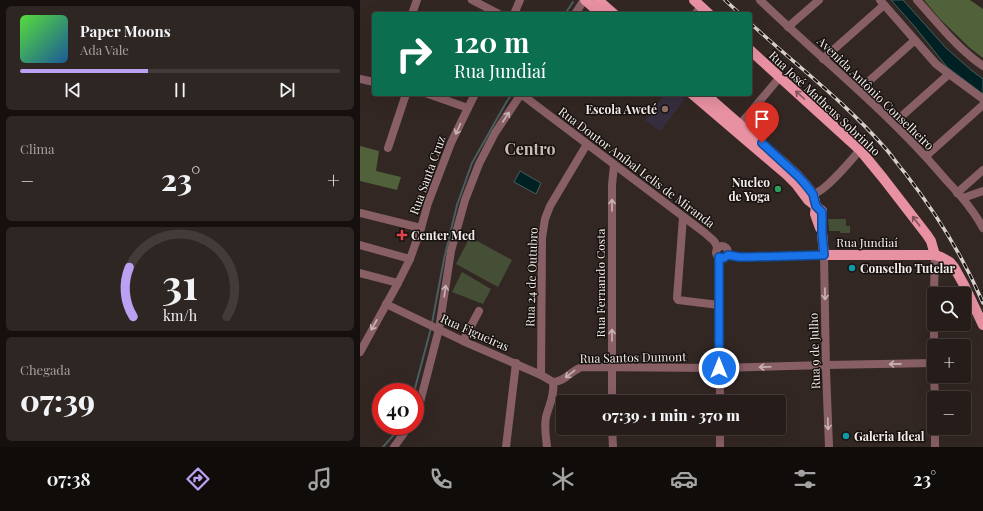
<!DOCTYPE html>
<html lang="pt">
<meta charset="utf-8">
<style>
:root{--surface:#261d1a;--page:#2e2623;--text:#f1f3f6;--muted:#a4a2a2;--line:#423b39;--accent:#bca0f2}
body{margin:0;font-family:"Playfair Display",serif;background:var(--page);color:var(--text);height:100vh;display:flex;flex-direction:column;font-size:15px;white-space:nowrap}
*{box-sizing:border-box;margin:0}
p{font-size:13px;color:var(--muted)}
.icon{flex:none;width:22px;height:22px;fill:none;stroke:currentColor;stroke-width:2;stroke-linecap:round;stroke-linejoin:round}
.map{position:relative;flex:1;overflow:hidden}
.panel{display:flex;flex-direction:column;gap:6px;padding:6px;background:#15100e;width:360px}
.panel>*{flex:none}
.banner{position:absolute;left:12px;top:12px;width:380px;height:84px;border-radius:4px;box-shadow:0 4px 16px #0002,0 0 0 1px var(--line);background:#0b6e4f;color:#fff;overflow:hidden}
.buttons{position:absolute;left:567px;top:287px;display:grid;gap:8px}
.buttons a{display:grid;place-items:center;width:44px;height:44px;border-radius:4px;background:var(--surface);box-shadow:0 4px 16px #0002,0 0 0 1px var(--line);font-size:20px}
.speed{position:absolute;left:12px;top:383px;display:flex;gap:8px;font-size:20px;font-weight:700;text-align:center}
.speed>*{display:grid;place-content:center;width:52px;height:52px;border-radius:50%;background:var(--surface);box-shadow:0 4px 16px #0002,0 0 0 1px var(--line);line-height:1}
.speed .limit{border:6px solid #d22;background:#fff;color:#111}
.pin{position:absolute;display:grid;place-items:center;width:34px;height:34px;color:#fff;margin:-41px -17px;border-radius:50% 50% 50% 0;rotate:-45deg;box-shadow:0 0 4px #0007}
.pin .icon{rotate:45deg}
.me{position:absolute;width:44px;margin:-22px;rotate:0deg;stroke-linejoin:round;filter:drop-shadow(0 0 3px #0008)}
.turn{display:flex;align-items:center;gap:14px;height:84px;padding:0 16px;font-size:18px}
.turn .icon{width:52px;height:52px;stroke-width:2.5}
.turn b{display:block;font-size:28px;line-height:34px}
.big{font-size:30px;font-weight:800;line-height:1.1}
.panel .widget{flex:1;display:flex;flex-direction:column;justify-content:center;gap:6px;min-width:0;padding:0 14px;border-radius:6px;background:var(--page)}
.panel .dial{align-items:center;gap:0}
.dial svg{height:104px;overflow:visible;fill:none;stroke:var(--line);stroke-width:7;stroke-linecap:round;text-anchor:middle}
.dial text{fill:var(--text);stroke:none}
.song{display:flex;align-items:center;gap:12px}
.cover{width:48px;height:48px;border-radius:6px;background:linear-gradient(135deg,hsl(110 70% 55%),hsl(210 70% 35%))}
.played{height:4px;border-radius:2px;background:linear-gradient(90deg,var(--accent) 40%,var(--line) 40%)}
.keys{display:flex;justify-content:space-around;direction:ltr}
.heat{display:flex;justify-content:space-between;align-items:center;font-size:22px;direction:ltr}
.trip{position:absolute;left:196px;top:395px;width:230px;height:40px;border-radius:4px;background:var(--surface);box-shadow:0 4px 16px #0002,0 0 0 1px var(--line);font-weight:800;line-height:40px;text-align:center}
.menu{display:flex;height:64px;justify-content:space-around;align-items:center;background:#0f0c0a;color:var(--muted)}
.menu .icon{width:28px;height:28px}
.menu .on{color:var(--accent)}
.menu b{font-size:18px;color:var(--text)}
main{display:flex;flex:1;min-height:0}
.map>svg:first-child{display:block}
.education{fill:#352e3e}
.green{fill:#454f36}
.forest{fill:#516139}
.water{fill:#002123;stroke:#495e5e}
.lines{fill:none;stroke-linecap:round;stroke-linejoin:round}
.stream{stroke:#495e5e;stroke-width:2}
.minor{stroke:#895f66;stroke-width:8}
.major{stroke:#e791a2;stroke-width:10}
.rail-casing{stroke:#d7cfcc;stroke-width:3.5}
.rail{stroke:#171210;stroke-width:2;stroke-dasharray:6;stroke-linecap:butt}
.oneway{stroke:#7f5259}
.oneway2{stroke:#c9b4b5}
.route-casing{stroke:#114b97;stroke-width:10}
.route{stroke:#1a73e8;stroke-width:7}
.education-dot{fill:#8d6e63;stroke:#171210;stroke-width:1.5}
.leisure-dot{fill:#2e9e5b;stroke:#171210;stroke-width:1.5}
.health-dot{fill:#e0444e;stroke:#171210;stroke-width:1.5}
.culture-dot{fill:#0f9aa8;stroke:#171210;stroke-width:1.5}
.labels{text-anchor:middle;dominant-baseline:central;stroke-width:3;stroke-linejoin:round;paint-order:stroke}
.street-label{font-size:12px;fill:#f4ece9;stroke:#171210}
.poi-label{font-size:12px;font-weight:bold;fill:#f4ece9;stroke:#171210;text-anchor:start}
.district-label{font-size:16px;font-weight:bold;fill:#cbbcb6;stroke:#171210}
</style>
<main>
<section class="panel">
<div class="widget">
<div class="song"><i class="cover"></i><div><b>Paper Moons</b><p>Ada Vale</p></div></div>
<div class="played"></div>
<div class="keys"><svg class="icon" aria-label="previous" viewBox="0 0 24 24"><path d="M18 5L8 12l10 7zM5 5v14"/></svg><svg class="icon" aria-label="pause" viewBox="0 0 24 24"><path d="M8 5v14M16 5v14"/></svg><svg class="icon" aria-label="next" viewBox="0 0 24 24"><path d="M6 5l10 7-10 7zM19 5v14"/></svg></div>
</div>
<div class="widget"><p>Clima</p>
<div class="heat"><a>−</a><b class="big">23°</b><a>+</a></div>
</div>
<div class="widget dial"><svg viewBox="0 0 100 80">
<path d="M14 69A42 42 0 1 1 86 69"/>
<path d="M14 69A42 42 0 0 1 11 31" stroke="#bca0f2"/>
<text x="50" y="56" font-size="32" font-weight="700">31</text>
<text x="50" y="72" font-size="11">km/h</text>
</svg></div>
<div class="widget"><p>Chegada</p><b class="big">07:39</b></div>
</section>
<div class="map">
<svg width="623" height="447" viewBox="0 0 623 447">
<rect width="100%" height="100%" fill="#332723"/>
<polygon class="education" points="305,94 319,94 325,99 300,131 285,120"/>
<g class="green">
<polygon points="468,219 486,219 486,226 490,226 490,233 480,233 480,231 469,231"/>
<polygon points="110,237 152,260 138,287 96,264"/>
<polygon points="102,272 131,289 123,304 92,292"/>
</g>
<g class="forest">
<polygon points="564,0 610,0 623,9 623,58 610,48 579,18"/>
<polygon points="0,146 19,151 16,171 41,177 37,190 0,181"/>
</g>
<g class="water">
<polygon points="531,0 543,0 586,48 611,70 623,79 623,94 587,67 555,27"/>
<polygon points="160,171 181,183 176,194 154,182"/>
</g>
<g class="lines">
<g class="stream">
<polyline points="205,14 213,2"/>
<polyline points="72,323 84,259 97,205 112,163 147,101 152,94"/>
<polyline points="54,392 71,328"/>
<polyline points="23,447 39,429 40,426"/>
</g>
<g class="minor">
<polyline points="112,0 139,14"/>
<path d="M400,0C460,58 526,110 580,173C590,185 601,195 610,208C615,214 619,221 623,228"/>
<polyline points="520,0 576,64 589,74 623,99"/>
<path d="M557,0C578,23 597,48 623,66"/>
<polyline points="52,14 57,0"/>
<polyline points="154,14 160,0"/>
<polyline points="215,14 224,0"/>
<polyline points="335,14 341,7"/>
<polyline points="428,27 459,0"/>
<polyline points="463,59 524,5"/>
<polyline points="0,79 14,82"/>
<polyline points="499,90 555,40"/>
<polyline points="68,94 108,108"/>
<polyline points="161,94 345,233 354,241 358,248"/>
<polyline points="534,123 589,74"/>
<polyline points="377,128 420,77"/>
<polyline points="28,148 46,94"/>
<polyline points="566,156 623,105"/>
<polyline points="597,193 623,170"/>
<path d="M453,194C465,192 491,160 500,150"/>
<polyline points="603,198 623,191"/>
<polyline points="0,213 61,228"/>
<polyline points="323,217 317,298 318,300 359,305"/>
<polyline points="0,245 50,259"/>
<circle cx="362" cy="252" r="6"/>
<polyline points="368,255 379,257 390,257 464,255 466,370 469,447"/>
<polyline points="359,257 360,402"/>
<polyline points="0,273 38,283"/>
<polyline points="574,294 575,255"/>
<polyline points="26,304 103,341 181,375 193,382"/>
<polyline points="103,341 119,311"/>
<polyline points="574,346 574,324"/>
<polyline points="0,352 38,283 50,259 61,228 68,203 91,143 108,108 115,94"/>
<polyline points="181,375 182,238 185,219 190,206 227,144"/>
<polyline points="574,376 575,398"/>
<path d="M193,382C205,382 210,371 222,367L359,368L466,365L574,363"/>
<polyline points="252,402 252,185 254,165"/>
<polyline points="55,416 59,406 79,329 91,251 105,200 119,164 135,133 161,94"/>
<polyline points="252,428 253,447"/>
<polyline points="360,428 360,447"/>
<polyline points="575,428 575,447"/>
<polyline points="34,447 49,426"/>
<polyline points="146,447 156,363"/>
<path d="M187,447C186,437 184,427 186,417C189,405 195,395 193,382"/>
</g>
<g class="major">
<polyline points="225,0 241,14"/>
<polyline points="238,0 254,14"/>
<polyline points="334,0 349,14"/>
<polyline points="390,50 500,150 523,178 567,235 571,241 575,255"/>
<polyline points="332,94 427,175 436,184 448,200 462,211 462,233 464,255 575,255 581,257 590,262 594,267 604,285 623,325"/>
<polyline points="345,94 424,163 438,176 446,185 453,194 456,206 455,214 460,228"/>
</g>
<defs>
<g id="rail">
<polyline points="365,0 380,14"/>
<path d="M390,23C435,64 486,103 526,149C533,157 538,165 545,173C576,213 603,256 623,303"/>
</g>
</defs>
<use href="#rail" class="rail-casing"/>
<use href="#rail" class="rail"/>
</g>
<defs><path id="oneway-shaft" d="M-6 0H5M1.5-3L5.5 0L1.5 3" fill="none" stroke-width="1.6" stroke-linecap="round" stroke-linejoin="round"/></defs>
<g class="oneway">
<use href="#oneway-shaft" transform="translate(440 95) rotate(-138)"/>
<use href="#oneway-shaft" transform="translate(556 221) rotate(-127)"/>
</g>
<g class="oneway2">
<use href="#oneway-shaft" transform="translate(146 117) rotate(-57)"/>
<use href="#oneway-shaft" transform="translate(98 129) rotate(115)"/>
<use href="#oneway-shaft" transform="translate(252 205) rotate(-90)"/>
<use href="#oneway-shaft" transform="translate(85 291) rotate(-82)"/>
<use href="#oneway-shaft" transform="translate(465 294) rotate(89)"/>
<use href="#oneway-shaft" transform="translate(14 325) rotate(119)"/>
<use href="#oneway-shaft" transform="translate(252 335) rotate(-90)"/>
<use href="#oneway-shaft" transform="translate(535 364) rotate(179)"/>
<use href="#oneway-shaft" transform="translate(405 367) rotate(178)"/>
<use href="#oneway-shaft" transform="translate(210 374) rotate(142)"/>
<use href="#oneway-shaft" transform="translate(468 424) rotate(88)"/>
</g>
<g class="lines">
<defs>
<polyline id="route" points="359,368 359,257 364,258 368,255 379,257 390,257 464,255 462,233 462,212 456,206 453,194 446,185 438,176 402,143"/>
</defs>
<use href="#route" class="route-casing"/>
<use href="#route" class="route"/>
</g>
<circle class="education-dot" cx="305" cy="109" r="4"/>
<circle class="leisure-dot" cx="418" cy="189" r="4"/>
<path class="health-dot" d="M40 229h4v4h4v4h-4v4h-4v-4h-4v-4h4z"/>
<g class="culture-dot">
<circle cx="492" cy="268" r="4"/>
<circle cx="486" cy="436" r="4"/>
</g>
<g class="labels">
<g class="street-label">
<text transform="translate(516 93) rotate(44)">Avenida Antônio Conselheiro</text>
<text transform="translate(465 103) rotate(43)">Rua José Matheus Sobrinho</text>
<text transform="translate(277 167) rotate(37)">Rua Doutor Aníbal Lelis de Miranda</text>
<text transform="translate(67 175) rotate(-70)">Rua Santa Cruz</text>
<text x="507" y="242">Rua Jundiaí</text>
<text transform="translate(171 277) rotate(-88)">Rua 24 de Outubro</text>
<text transform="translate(240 283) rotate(-90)">Rua Fernando Costa</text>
<text transform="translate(115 332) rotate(24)">Rua Figueiras</text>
<text transform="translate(454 351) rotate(-92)">Rua 9 de Julho</text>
<text transform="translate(273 357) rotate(-1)">Rua Santos Dumont</text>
</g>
<g class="poi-label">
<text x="297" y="109" text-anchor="end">Escola Aweté</text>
<text x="410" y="182" text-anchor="end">Nucleo<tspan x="410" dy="14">de Yoga</tspan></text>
<text x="51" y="235">Center Med</text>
<text x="500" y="268">Conselho Tutelar</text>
<text x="494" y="436">Galeria Ideal</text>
</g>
<g class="district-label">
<text x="170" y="148">Centro</text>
</g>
</g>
</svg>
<div class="buttons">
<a><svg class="icon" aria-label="search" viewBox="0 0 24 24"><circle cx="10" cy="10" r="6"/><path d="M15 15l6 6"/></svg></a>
<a>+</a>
<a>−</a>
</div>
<div class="speed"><div class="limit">40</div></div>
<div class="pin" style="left:402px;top:143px;background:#d93025"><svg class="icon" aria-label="arrive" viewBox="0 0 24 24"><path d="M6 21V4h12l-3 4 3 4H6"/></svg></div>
<svg class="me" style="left:359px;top:368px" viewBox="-20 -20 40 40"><circle r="17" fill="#1a73e8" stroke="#fff" stroke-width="3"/><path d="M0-11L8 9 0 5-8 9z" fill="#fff"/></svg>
<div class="trip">07:39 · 1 min · 370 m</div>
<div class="banner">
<div class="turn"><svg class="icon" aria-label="right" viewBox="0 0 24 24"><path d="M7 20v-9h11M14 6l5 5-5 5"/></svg><div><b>120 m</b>Rua Jundiaí</div></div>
</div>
</div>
</main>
<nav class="menu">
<b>07:38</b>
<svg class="icon on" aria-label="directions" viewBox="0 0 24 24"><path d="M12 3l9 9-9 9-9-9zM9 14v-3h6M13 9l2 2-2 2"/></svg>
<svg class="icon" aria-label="music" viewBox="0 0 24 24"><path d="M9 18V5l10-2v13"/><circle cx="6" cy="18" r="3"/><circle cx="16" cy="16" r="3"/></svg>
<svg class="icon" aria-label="phone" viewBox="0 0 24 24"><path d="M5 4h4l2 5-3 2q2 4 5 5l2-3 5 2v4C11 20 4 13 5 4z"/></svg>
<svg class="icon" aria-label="climate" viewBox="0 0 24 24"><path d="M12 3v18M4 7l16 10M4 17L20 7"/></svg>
<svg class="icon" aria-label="car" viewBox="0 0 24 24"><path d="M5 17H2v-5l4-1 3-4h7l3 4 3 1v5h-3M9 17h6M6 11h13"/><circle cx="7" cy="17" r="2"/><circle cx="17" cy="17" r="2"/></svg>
<svg class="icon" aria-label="filters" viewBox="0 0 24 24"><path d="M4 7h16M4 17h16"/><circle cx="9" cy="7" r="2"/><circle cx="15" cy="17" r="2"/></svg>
<b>23°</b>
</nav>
